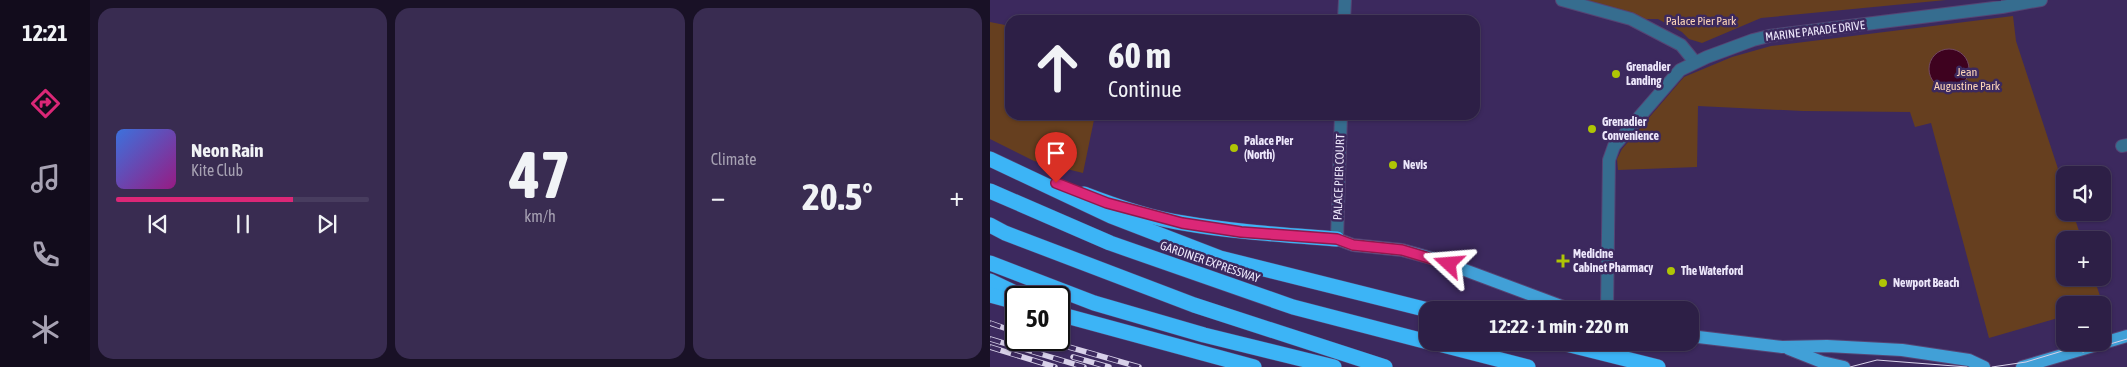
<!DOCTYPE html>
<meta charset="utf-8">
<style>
:root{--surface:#2d1f46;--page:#392c51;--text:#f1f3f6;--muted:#a7a2b3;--line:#483d5f;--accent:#db2777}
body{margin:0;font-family:"Asap Condensed",sans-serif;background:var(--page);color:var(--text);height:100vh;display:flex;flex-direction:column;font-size:19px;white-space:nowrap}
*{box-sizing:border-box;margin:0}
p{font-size:16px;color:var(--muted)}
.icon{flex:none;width:28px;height:28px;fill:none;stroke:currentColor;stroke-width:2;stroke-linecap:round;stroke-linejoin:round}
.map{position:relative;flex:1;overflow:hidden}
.details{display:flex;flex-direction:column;gap:8px;padding:8px;background:#191126;width:900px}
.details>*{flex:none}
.banner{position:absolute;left:15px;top:15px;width:475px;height:105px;border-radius:15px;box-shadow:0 1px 4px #0004,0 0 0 1px var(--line);background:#2d1f46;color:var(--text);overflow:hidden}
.tools{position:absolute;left:1066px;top:166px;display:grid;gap:10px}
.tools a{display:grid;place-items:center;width:55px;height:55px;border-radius:10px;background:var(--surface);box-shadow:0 1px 4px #0004,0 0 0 1px var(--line);font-size:25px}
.speed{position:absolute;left:15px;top:286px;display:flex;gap:10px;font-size:25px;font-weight:700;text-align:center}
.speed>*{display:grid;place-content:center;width:65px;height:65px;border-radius:50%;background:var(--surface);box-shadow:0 1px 4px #0004,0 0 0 1px var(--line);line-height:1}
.speed .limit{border:2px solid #111;border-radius:8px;background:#fff;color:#111}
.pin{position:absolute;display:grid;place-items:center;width:42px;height:42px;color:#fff;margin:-51px -21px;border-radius:50% 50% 50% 0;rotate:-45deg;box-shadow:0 0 5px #0007}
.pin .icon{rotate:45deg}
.me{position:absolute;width:55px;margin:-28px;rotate:289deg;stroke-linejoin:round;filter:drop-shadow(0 0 4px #0008)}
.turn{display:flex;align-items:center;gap:18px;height:105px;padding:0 20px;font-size:22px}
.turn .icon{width:65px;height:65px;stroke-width:2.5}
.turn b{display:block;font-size:35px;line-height:42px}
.big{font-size:38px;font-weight:700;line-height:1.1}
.details .tile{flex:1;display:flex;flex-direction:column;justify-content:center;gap:8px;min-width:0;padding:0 18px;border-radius:15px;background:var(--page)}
.details .dial{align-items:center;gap:0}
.dial b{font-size:65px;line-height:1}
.song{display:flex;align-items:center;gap:15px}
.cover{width:60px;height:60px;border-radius:8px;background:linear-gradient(135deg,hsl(220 70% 55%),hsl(310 70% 35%))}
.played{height:5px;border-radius:2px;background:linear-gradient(90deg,var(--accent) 70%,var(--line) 70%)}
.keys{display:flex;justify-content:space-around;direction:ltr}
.heat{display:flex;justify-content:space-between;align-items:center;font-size:28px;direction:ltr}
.details .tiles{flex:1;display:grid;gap:8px;grid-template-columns:repeat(3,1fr)}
.trip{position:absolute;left:429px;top:301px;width:280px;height:50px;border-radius:15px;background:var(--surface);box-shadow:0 1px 4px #0004,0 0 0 1px var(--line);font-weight:700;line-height:50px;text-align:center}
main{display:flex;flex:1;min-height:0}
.dock{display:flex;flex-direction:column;width:90px;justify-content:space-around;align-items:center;background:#120c1c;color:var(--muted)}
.dock .icon{width:35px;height:35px}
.dock .selected{color:var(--accent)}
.dock b{font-size:22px;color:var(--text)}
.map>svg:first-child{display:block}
.green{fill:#663f1f}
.water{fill:#3e021f;stroke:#724761}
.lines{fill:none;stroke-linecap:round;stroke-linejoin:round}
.minor-casing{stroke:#554474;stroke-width:14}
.major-casing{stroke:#554474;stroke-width:14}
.highway-casing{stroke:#554474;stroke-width:16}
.minor{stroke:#366d8f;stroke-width:12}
.major{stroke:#41a0d7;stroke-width:12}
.highway{stroke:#3cb4f6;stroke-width:15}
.tram{stroke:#d8d1e9;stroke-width:1}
.rail-casing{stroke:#d8d1e9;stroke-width:5.5}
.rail{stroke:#3c295e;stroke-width:4;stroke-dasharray:11;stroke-linecap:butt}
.route-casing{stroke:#8e194d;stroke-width:12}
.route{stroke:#db2777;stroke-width:9}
.poi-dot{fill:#afc505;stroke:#3c295e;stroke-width:2}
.labels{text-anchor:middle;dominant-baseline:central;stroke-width:5;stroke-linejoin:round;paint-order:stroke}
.park-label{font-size:12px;fill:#fdd6b9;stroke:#3c295e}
.street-label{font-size:12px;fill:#ede7fb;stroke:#3c295e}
.poi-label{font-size:12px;font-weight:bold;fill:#ede7fb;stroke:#3c295e;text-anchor:start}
</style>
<main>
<nav class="dock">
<b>12:21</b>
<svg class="icon selected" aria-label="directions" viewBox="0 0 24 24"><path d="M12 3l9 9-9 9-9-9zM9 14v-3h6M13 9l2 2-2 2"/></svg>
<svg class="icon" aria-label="music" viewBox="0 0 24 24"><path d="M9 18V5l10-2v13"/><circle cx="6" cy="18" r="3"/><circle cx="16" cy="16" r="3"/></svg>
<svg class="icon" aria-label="phone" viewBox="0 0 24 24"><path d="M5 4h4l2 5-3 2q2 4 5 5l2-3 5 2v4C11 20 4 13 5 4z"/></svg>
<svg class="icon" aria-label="climate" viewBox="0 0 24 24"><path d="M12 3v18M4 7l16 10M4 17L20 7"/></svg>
</nav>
<section class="details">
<div class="tiles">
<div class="tile">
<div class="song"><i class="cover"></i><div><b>Neon Rain</b><p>Kite Club</p></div></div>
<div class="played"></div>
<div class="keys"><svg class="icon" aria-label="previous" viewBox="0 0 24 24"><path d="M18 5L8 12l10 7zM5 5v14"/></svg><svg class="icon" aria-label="pause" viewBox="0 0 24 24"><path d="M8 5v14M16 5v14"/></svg><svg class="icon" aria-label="next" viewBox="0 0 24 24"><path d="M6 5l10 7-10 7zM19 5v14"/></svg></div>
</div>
<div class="tile dial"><b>47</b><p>km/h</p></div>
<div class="tile"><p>Climate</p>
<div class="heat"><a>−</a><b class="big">20.5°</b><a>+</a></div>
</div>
</div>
</section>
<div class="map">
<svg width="1137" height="367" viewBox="0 0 1137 367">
<rect width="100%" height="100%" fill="#3c295e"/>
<g class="green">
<polygon points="594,0 956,0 771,18 712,43 699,39 692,32 668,19 655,19 636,11"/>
<polygon points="1023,16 1026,41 1075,190 1075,212 1083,213 1092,240 1075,240 1075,278 1104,278 1113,305 1075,305 1075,316 999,338 941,123 925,127 920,112 813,111 708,106 707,167 628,170 627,159 632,149 694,77 742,57 781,46"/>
<polygon points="0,22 20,26 20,115 105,115 93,173 44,161 0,139"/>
</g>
<circle class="water" cx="959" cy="69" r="20"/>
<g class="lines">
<defs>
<g id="minor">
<polyline points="572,0 641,19 691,45 705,62"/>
<polyline points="354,20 355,0"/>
<polyline points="1132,146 1137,145"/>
<polyline points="347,239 351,115"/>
<polyline points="617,310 619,160 624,146 690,70 717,57 763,40 779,36 1012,7 1051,0"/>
</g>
<g id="major">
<polyline points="347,239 363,245 412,250 445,259 582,310"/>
<polyline points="700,336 792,347 837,346 912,350 979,360 994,367"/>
<polyline points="799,349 832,362 854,367"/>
<polyline points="1032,367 1137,336"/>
</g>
<g id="highway">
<polyline points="0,159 121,216 230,258 438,310"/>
<polyline points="0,191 120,243 303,307 438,342"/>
<path d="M94,194C125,206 160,218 193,223C244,232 296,235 347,239"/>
<polyline points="0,225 15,233 204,305 395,367"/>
<polyline points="0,263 104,303 214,335 344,367"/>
<polyline points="0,281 36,298"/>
<polyline points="0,295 26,302"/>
<polyline points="69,314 264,367"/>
<polyline points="441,342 538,367"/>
<polyline points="568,342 668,367"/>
</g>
</defs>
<use href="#minor" class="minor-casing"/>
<use href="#major" class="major-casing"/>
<use href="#highway" class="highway-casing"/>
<use href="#minor" class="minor"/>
<use href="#major" class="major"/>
<use href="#highway" class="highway"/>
<g class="tram">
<polyline points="1093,352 1137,339"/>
<polyline points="860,367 887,360 977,367"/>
<polyline points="1002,367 1036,362 1102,342"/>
</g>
<defs>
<g id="rail">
<polyline points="0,323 26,332"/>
<polyline points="0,339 94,367"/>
<polyline points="54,340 149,367"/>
<polyline points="0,347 65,367"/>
<polyline points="83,357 119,367"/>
</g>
</defs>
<use href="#rail" class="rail-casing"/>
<use href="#rail" class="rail"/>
</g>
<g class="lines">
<defs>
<polyline id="route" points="66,183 117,203 192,223 251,232 347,239 363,245 412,250 459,264"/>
</defs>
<use href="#route" class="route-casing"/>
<use href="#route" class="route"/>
</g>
<g class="poi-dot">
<circle cx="626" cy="74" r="5"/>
<circle cx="602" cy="129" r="5"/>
<circle cx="244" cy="148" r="5"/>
<circle cx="403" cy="165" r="5"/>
<path d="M570.5 253.5h5v5h5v5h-5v5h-5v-5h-5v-5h5z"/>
<circle cx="681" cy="271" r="5"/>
<circle cx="893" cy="283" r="5"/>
</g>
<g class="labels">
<g class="park-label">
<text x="711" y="21">Palace Pier Park</text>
<text x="977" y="72">Jean<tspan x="977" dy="14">Augustine Park</tspan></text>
</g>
<g class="street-label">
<text transform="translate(825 31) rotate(-7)">MARINE PARADE DRIVE</text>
<text transform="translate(349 177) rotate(-88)">PALACE PIER COURT</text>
<text transform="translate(220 262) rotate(19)">GARDINER EXPRESSWAY</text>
</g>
<g class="poi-label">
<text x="636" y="67">Grenadier<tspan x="636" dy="14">Landing</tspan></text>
<text x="612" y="122">Grenadier<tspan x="612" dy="14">Convenience</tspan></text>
<text x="254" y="141">Palace Pier<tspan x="254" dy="14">(North)</tspan></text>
<text x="413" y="165">Nevis</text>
<text x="583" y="254">Medicine<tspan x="583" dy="14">Cabinet Pharmacy</tspan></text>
<text x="691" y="271">The Waterford</text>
<text x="903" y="283">Newport Beach</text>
</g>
</g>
</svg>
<div class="tools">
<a><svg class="icon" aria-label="sound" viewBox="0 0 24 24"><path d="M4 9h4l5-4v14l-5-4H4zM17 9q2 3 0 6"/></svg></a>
<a>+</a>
<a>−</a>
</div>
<div class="speed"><div class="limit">50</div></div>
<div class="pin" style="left:66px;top:183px;background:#d93025"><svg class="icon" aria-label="arrive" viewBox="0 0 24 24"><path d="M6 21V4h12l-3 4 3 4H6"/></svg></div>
<svg class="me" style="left:459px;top:264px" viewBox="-20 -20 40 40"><path d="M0-17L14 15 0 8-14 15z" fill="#db2777" stroke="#fff" stroke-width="4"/></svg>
<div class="trip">12:22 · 1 min · 220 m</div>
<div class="banner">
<div class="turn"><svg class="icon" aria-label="ahead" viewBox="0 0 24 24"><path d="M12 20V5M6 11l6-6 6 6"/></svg><div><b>60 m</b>Continue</div></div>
</div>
</div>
</main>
